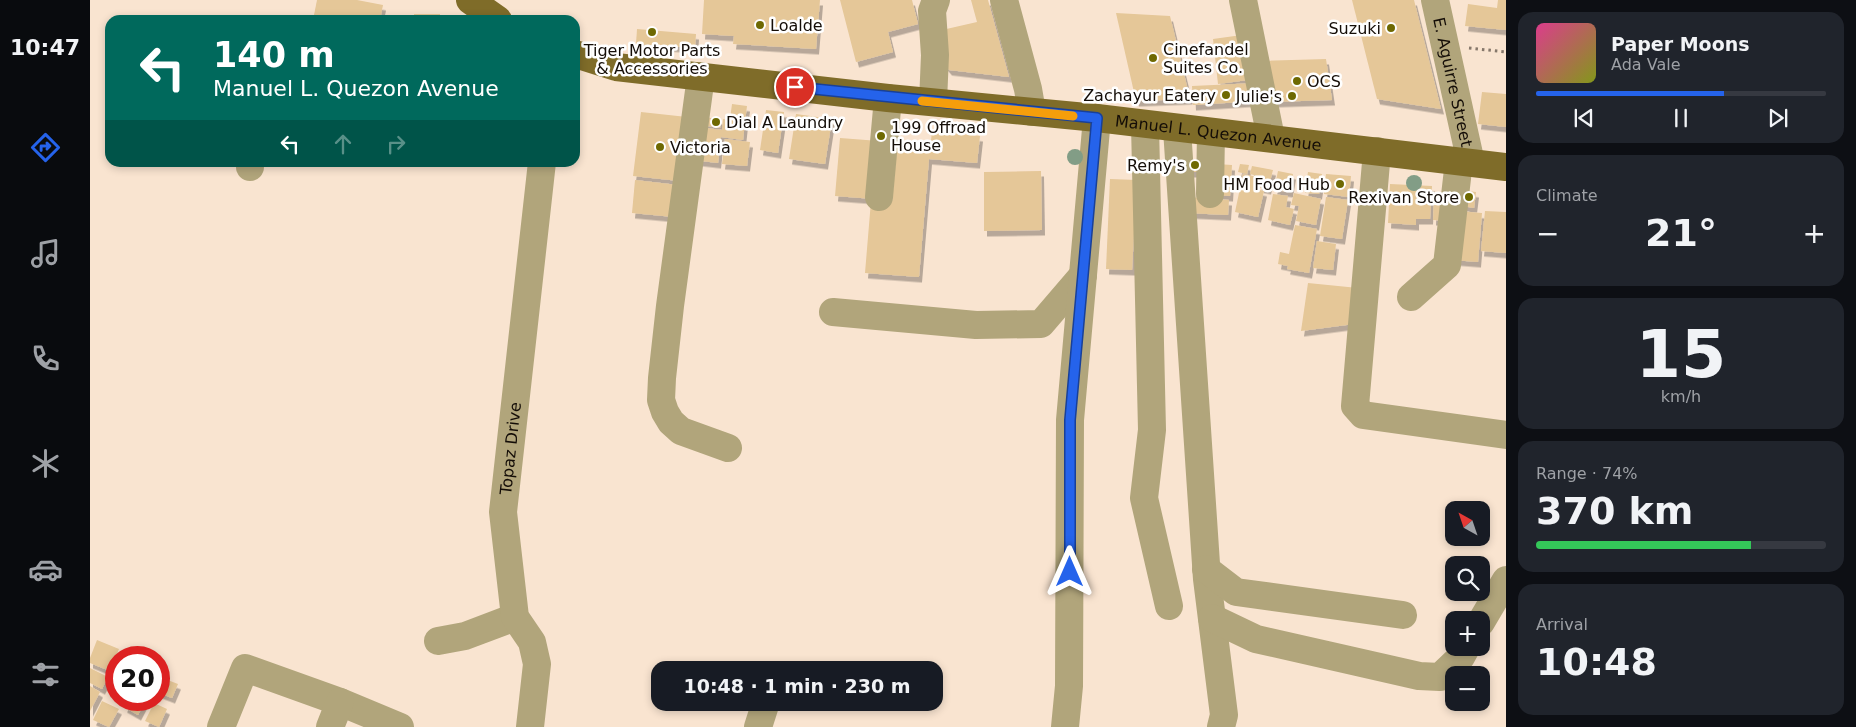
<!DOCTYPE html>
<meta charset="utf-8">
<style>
:root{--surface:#171b24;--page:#20242c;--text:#f1f3f6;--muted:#9ea1a6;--line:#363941;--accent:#2563eb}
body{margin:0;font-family:"DejaVu Sans",sans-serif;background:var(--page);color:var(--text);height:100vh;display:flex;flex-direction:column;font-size:19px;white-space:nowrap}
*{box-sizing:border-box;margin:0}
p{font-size:16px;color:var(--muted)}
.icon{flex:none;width:28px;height:28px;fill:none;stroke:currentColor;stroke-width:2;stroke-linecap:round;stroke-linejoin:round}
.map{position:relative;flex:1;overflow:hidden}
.side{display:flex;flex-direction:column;gap:12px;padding:12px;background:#0d0f14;width:350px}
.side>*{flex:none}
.top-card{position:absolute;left:15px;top:15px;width:475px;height:152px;border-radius:15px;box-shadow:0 2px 8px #0003;background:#00695c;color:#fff;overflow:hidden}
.needle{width:32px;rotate:320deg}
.controls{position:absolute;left:1355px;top:501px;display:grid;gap:10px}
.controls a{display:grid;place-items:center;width:45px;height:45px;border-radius:10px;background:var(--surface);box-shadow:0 2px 8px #0003;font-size:25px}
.speed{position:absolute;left:15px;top:646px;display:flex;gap:10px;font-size:25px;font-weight:700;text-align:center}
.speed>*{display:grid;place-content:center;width:65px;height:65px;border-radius:50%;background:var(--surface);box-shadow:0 2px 8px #0003;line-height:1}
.speed .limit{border:8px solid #d22;background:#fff;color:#111}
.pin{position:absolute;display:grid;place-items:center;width:42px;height:42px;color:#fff;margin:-21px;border:2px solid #fff;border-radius:50%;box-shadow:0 1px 5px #0007}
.me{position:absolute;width:55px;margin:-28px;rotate:0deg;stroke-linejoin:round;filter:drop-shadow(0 0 4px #0008)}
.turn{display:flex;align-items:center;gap:18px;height:105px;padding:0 25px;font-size:22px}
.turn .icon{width:65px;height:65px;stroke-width:2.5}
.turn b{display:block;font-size:35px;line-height:42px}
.lanes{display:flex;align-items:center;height:48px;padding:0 25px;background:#0003;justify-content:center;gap:25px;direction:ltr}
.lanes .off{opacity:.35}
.big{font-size:38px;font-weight:600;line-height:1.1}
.side .tile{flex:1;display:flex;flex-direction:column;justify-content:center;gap:8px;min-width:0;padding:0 18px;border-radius:15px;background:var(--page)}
.side .dial{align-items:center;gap:0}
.dial b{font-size:65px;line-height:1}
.song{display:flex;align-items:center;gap:15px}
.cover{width:60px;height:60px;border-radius:8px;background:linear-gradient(135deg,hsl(330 70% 55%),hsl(70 70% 35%))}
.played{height:5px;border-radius:2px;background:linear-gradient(90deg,var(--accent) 65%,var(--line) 65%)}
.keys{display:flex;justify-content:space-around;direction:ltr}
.heat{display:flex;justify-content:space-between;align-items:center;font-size:28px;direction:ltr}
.charge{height:8px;border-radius:4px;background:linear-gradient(90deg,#34c759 74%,var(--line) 0)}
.trip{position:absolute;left:561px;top:661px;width:292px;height:50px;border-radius:15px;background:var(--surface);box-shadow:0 2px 8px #0003;font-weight:600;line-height:50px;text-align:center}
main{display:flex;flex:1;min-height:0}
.tab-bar{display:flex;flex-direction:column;width:90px;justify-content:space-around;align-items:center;background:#090b0e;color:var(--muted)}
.tab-bar .icon{width:35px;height:35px}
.tab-bar .active{color:var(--accent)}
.tab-bar b{font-size:22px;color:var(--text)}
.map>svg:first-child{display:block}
.building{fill:#e5c798;filter:url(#shadow)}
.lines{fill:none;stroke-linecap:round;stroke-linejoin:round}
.path{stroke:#85776a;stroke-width:3;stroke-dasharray:2.5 4;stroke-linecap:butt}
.minor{stroke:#b1a57b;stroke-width:28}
.major{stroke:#7f6c29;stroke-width:28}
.tree{fill:#829d86}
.route-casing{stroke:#184099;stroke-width:12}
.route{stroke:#2563eb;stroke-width:9}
.slow{stroke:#f59e0b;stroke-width:9}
.poi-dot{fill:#6e6902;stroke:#fff;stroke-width:2}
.labels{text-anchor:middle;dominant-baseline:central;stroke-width:5;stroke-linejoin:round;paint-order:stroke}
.poi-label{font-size:16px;fill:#140d07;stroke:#fff;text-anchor:start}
.street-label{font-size:16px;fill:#140d07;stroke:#fff}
</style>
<main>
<nav class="tab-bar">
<b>10:47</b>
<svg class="icon active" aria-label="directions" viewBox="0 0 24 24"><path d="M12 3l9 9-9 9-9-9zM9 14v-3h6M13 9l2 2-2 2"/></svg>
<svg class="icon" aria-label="music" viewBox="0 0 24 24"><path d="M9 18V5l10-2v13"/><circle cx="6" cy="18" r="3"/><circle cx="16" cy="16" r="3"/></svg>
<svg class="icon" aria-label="phone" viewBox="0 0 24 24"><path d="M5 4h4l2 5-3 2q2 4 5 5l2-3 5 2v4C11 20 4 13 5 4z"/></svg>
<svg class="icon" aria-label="climate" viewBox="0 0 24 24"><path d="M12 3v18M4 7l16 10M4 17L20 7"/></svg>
<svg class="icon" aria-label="car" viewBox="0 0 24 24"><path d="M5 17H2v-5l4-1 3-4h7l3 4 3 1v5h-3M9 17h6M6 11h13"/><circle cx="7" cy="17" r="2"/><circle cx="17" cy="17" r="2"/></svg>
<svg class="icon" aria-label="filters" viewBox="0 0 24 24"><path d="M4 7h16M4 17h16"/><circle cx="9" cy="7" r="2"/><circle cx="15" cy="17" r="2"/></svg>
</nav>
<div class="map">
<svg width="1416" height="727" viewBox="0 0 1416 727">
<defs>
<filter id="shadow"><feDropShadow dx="3" dy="5.5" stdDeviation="0" flood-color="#0004"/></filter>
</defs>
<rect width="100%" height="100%" fill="#f9e4d0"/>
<g class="building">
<polygon points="227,0 267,0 293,5 290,20 223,20"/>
<polygon points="614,0 730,0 726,49 643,44 644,36 612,34"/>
<polygon points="750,0 822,0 828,24 798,32 803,52 766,62"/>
<polygon points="881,0 898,0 919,77 859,70 853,63 852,30 887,22"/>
<polygon points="1262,0 1324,0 1351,109 1287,99"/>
<polygon points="1408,0 1416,0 1416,30 1375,26 1378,4 1407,8"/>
<polygon points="1026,13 1080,16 1100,99 1046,101"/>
<rect x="324" y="14" width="26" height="6"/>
<polygon points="547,29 606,34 605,48 546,44"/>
<polygon points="1159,34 1165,79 1128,84 1123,39"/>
<polygon points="1236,59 1242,100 1180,102 1170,61"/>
<polygon points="1167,83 1168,101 1103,105 1102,86"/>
<polygon points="1392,92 1416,94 1416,127 1388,124"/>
<polygon points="642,104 657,106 655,121 640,119"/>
<polygon points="676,110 694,112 688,153 670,150"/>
<polygon points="551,112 597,117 589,181 543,176"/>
<polygon points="706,114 742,119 735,164 699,159"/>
<polygon points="612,117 631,119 630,128 611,125"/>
<polygon points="633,119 655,122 653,140 631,137 628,163 603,160 608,127 632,130"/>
<polygon points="842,131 890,136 887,163 839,159 829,277 775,273 781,201 802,202 807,147 840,150"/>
<polygon points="750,138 789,141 784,199 745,196"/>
<polygon points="635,139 660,142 657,166 632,164"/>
<polygon points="1114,159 1114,172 1096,172 1096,160"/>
<polygon points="1127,164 1142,165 1140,196 1125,195"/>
<polygon points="1150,164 1159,165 1157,174 1148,172"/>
<polygon points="1162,166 1183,170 1178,189 1168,187 1171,177 1160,174"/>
<polygon points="951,171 952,230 894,231 894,172"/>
<polygon points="1188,171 1203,174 1200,192 1184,190"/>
<polygon points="1218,172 1232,174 1229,194 1215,193"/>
<polygon points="1153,174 1168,177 1165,189 1174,191 1168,217 1145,212"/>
<polygon points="1236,174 1261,176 1259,197 1234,194"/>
<polygon points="1020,179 1047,180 1042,270 1016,269"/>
<polygon points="545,180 588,185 584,217 542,213"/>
<polygon points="1300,184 1342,186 1340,219 1326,219 1326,225 1298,223"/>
<polygon points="1369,190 1386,192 1384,208 1367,205"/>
<polygon points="1204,193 1231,199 1226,225 1206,221 1209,206 1201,205"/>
<polygon points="1183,194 1198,196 1196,207 1204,209 1200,225 1178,220"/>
<polygon points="1098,197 1139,200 1138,215 1096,213"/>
<polygon points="1236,197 1258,200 1252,239 1230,236"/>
<polygon points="1344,197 1360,199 1358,221 1343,220"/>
<polygon points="1367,211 1392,213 1388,262 1363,260"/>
<polygon points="1395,211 1416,212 1416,253 1391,251"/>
<polygon points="1205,225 1227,229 1219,273 1197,269 1198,266 1188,264 1190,252 1199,254"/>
<polygon points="1227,241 1246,244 1243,270 1223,268"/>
<polygon points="1218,283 1268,288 1264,324 1211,331"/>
<polygon points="7,640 29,649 20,671 0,663 0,658"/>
<polygon points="0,668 18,677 12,689 0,683"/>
<polygon points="75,679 88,684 82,698 69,693"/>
<polygon points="23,681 26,683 26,696 17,691"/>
<polygon points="0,686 10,692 0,711"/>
<polygon points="38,700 56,700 48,715 34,707"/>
<polygon points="12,701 29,709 19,727 3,720"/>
<polygon points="64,703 77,709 69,727 55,721"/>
</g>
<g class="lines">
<polyline class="path" points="1379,48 1416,52"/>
<g class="minor">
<polyline points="914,0 938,89 942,112"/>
<polyline points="1153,0 1181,138"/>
<path id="s1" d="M1345,0L1381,163"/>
<polyline points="611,76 580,306 572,378 571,400 575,412 581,422 591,431 638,448"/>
<polyline points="843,102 845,55 842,11 846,0"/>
<polyline points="1055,125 1062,430 1054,498 1079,606"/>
<polyline points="1087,129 1117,579 1134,715 1131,727"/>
<polyline points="1287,151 1265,406 1273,415 1416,435"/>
<polyline points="160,167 160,162"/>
<polyline points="1120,194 1121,132"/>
<polyline points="789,197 798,98"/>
<polyline points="1321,297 1357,265 1369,161"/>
<polyline points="743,312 886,325 951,324 993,275"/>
<polyline points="1116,569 1146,592 1313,615"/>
<polyline points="1122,618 1166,639 1329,676 1350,677 1371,657 1376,648"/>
<polyline points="1391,622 1416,580"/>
<polyline points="348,641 375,636 425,617"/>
<polyline points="131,727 155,668 250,702 310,727"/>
<polyline points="240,727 250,702"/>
<path id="s2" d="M440,727L447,664L442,642L425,617L413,512L452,162"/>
<polyline points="668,727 676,702"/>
<polyline points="975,727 979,686 980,420 1007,118"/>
</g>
<g class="major">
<polyline points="380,0 408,20"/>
<path id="s3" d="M485,54L526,67L798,98L1007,118L1416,167"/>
</g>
</g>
<g class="tree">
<circle cx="985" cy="157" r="8"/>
<circle cx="1324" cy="183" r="8"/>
</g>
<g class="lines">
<defs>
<polyline id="route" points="705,87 1007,118 980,420 980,572"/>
</defs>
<use href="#route" class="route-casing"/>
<use href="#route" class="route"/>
<polyline class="slow" points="832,101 983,116"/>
</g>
<g class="poi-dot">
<circle cx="670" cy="25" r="5"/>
<circle cx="1301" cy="28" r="5"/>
<circle cx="562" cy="32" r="5"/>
<circle cx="1063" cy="58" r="5"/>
<circle cx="1207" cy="81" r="5"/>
<circle cx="1136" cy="95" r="5"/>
<circle cx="1202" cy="96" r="5"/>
<circle cx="626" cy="122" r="5"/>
<circle cx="791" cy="136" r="5"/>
<circle cx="570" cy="147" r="5"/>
<circle cx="1105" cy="165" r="5"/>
<circle cx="1250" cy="184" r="5"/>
<circle cx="1379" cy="197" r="5"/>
</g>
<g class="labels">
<g class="poi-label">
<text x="680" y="25">Loalde</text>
<text x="1291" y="28" text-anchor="end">Suzuki</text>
<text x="1073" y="49">Cinefandel<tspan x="1073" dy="18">Suites Co.</tspan></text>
<text x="562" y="50" text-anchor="middle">Tiger Motor Parts<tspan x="562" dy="18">&amp; Accessories</tspan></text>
<text x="1217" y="81">OCS</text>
<text x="1126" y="95" text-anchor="end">Zachayur Eatery</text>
<text x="1192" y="96" text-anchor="end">Julie's</text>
<text x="636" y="122">Dial A Laundry</text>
<text x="801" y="127">199 Offroad<tspan x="801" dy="18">House</tspan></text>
<text x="580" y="147">Victoria</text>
<text x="1095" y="165" text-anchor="end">Remy's</text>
<text x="1240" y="184" text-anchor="end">HM Food Hub</text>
<text x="1369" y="197" text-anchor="end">Rexivan Store</text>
</g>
<g class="street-label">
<text stroke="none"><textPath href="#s1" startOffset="84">E. Aguirre Street</textPath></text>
<text stroke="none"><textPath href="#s3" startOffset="649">Manuel L. Quezon Avenue</textPath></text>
<text stroke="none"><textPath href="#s2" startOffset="286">Topaz Drive</textPath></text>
</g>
</g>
</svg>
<div class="controls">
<a><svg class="needle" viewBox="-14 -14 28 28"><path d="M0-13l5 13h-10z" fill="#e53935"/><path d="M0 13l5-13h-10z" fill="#9ea1a6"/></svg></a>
<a><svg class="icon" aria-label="search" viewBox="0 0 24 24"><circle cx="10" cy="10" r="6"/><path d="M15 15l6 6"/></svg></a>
<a>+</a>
<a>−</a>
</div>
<div class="speed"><div class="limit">20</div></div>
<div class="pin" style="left:705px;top:87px;background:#d93025"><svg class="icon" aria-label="arrive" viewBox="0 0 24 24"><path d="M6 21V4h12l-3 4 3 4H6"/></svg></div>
<svg class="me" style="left:980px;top:572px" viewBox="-20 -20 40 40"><path d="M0-17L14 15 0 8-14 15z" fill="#2563eb" stroke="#fff" stroke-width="4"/></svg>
<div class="trip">10:48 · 1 min · 230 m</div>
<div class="top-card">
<div class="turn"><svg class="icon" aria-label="left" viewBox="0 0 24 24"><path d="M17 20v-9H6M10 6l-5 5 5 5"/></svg><div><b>140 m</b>Manuel L. Quezon Avenue</div></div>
<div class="lanes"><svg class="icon" aria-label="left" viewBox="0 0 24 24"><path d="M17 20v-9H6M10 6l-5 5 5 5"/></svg><svg class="icon off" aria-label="ahead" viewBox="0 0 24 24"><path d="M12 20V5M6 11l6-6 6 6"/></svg><svg class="icon off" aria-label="right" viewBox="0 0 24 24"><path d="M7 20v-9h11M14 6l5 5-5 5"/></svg></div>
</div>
</div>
<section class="side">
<div class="tile">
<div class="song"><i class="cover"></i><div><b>Paper Moons</b><p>Ada Vale</p></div></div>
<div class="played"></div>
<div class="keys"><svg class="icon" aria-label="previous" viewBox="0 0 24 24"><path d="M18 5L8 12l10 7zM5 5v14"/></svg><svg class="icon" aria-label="pause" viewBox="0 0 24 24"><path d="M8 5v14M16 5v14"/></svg><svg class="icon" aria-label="next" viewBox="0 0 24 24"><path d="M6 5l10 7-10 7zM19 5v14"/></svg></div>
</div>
<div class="tile"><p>Climate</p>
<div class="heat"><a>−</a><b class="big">21°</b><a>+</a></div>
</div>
<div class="tile dial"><b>15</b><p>km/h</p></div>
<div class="tile"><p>Range · 74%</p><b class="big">370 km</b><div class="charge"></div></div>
<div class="tile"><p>Arrival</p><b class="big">10:48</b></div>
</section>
</main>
